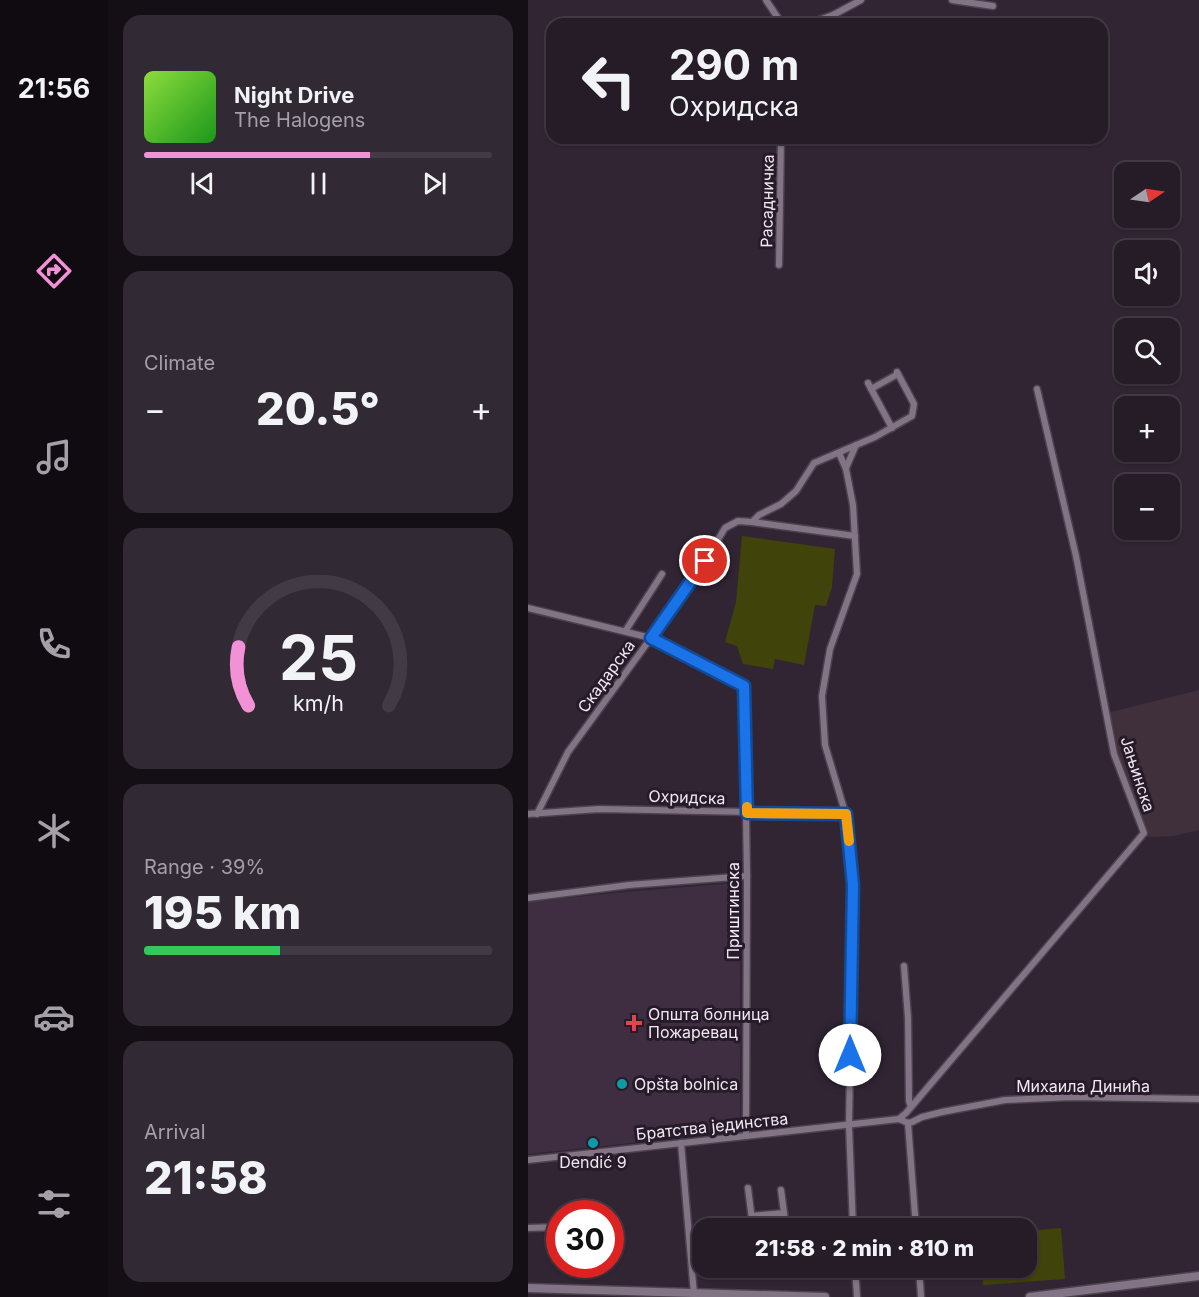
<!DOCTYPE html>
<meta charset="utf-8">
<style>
:root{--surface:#251c27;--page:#312933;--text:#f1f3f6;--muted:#a3a1a7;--line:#423a44;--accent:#f391d6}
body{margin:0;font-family:Inter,sans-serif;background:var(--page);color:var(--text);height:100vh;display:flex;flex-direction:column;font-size:22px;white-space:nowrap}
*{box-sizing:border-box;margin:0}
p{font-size:20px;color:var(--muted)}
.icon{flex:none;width:33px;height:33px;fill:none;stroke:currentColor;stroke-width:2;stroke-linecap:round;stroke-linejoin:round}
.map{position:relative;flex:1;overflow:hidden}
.details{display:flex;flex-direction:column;gap:15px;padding:15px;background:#140f15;width:420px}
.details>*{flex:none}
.hud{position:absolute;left:18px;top:18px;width:562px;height:126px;border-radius:18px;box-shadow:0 2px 4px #0004,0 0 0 2px var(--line);background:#251c27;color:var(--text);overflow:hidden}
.needle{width:39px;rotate:77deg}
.buttons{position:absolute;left:586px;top:162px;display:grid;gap:12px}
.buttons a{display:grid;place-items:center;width:66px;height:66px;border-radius:12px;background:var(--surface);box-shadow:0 2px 4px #0004,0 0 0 2px var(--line);font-size:30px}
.speed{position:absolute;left:18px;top:1200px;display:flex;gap:12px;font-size:30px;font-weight:700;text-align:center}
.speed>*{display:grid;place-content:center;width:78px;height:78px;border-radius:50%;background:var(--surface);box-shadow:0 2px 4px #0004,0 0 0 2px var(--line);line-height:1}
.speed .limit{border:9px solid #d22;background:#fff;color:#111}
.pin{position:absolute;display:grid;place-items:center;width:51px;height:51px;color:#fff;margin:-26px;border:3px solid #fff;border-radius:50%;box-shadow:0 2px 6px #0007}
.me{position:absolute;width:66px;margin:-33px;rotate:0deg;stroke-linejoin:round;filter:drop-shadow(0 0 4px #0008)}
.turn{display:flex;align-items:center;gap:21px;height:126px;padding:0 24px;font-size:27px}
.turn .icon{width:78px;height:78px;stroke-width:2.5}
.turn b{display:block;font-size:42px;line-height:51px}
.big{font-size:45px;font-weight:800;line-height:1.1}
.details .tile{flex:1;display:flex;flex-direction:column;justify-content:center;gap:9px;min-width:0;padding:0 21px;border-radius:18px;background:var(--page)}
.details .dial{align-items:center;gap:0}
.dial svg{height:156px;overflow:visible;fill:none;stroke:var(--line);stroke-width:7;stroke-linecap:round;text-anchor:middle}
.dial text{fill:var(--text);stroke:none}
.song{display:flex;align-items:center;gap:18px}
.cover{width:72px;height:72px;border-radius:9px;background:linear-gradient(135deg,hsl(90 70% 55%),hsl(120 70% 35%))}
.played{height:6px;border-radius:3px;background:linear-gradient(90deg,var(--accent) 65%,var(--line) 65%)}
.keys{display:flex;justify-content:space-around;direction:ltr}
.heat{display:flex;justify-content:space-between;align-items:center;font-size:33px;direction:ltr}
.charge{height:9px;border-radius:4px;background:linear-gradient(90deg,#34c759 39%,var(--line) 0)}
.trip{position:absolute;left:164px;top:1218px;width:345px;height:60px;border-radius:18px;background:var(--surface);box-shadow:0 2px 4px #0004,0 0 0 2px var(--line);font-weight:800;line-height:60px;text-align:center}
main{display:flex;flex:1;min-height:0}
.tab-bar{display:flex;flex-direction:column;width:108px;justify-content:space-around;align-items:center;background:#0f0b10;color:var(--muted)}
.tab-bar .icon{width:42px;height:42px}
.tab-bar .selected{color:var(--accent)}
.tab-bar b{font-size:27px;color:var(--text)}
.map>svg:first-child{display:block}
.built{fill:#3f2e42}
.industrial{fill:#40303b}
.green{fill:#40430a}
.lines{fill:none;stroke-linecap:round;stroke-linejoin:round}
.street-casing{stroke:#4c424e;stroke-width:9}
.secondary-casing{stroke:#4c424e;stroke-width:11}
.street{stroke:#827385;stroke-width:6}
.secondary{stroke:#827385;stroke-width:8}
.route-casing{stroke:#114b97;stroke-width:15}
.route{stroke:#1a73e8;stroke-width:10}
.slow{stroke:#f59e0b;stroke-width:10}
.health-dot{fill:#e0444e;stroke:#271b2a;stroke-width:2}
.culture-dot{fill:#0f9aa8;stroke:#271b2a;stroke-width:2}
.labels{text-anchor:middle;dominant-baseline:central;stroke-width:6;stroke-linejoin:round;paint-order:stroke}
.street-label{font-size:16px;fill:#efe7f1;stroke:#271b2a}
.poi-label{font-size:16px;fill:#efe7f1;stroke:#271b2a;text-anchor:start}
</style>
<main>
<nav class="tab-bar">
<b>21:56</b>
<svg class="icon selected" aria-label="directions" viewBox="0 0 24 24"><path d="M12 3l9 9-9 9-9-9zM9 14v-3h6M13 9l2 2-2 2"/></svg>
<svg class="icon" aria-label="music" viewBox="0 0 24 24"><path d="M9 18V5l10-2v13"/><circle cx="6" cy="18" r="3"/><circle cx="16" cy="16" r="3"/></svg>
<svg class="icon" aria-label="phone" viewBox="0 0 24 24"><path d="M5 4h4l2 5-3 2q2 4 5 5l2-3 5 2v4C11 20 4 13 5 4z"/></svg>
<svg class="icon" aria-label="climate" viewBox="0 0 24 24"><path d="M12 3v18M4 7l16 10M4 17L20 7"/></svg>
<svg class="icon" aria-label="car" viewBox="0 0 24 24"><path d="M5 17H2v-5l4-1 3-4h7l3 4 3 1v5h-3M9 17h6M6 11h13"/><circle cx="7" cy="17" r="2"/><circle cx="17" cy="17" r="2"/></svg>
<svg class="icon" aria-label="filters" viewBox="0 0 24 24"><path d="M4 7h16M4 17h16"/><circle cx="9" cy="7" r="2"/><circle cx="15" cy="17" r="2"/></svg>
</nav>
<section class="details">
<div class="tile">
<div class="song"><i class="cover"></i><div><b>Night Drive</b><p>The Halogens</p></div></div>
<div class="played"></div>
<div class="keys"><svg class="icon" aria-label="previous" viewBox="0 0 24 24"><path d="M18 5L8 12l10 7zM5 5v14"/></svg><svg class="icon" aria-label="pause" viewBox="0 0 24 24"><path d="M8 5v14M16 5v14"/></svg><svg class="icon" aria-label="next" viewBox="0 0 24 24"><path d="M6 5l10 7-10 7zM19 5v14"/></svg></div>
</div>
<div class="tile"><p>Climate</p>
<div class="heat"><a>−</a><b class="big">20.5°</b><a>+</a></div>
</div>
<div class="tile dial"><svg viewBox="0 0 100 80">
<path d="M14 69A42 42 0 1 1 86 69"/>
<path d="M14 69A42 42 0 0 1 9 39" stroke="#f391d6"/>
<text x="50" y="56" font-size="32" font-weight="700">25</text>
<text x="50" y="72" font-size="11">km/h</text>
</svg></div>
<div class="tile"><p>Range · 39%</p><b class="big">195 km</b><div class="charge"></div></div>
<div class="tile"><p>Arrival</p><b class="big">21:58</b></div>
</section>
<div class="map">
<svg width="671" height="1297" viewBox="0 0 671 1297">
<rect width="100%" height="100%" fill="#312534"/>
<polygon class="built" points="208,883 212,888 212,1131 0,1154 0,902 97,892"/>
<polygon class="industrial" points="671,690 671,830 646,836 620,837 602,793 588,751 579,713"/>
<g class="green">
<polygon points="214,536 307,549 304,587 298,606 287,605 276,665 247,659 245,669 215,664 209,646 197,642 208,602"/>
<polygon points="533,1228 537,1279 455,1285 454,1268 498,1268 498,1231"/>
</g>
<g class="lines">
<defs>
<g id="street">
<polyline points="238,0 254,24"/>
<polyline points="424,0 465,6"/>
<polyline points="280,24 305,15 333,0"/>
<polyline points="251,265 253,138"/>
<polyline points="340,383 364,428"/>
<polyline points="343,389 370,374"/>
<polyline points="311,453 318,469 325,505 329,574 302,649 294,696 297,745 320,822 325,885 321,1126 325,1228"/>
<polyline points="318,468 328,445"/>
<polyline points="224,522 327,536"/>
<polyline points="0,608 123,638 214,683 216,686 219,876 218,1136"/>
<polyline points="98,630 134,574"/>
<polyline points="0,814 71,809 318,814"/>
<polyline points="9,814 40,752 168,576 197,528 210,521 224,522 231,515 253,504 268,491 286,463 347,437 384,416 386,404 369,372"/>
<polyline points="0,898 101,885 219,876"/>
<polyline points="376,966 380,1018 381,1101 383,1107"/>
<polyline points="371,1119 378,1113 616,833 586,754 548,556 509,389"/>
<polyline points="371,1119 380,1123 384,1122 394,1117 414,1112 477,1100 544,1097 671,1099"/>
<polyline points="380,1123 388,1228"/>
<polyline points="153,1143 166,1294"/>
<polyline points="0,1160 371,1119"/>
<polyline points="220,1188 225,1228"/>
<polyline points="253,1190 258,1228"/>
<polyline points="224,1216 256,1213"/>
<polyline points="82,1226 85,1226"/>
<polyline points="0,1228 32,1227"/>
<polyline points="327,1268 329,1297"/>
<polyline points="391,1268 393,1297"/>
</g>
<g id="secondary">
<polyline points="0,1288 297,1297"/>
<polyline points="502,1297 671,1276"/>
</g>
</defs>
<use href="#street" class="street-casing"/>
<use href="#secondary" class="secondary-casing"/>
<use href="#street" class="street"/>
<use href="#secondary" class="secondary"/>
</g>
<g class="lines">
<defs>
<polyline id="route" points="177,561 123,638 216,686 219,813 318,814 325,885 322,1055"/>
</defs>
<use href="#route" class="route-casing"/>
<use href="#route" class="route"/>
<polyline class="slow" points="219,807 219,813 318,814 321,841"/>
</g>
<path class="health-dot" d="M103 1014h6v6h6v6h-6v6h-6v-6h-6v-6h6z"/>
<g class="culture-dot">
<circle cx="94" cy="1084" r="6"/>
<circle cx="65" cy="1143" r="6"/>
</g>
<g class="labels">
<g class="street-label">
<text transform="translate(239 201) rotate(-89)">Расадничка</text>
<text transform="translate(78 676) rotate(-54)">Скадарска</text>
<text transform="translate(610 774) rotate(72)">Јањинска</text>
<text transform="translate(159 797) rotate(2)">Охридска</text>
<text transform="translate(205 911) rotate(-90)">Приштинска</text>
<text x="555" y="1086">Михаила Динића</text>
<text transform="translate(184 1126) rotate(-6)">Братства јединства</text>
</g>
<g class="poi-label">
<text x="120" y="1014">Општа болница<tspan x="120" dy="18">Пожаревац</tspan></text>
<text x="106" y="1084">Opšta bolnica</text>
<text x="65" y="1162" text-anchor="middle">Dendić 9</text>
</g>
</g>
</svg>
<div class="buttons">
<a><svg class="needle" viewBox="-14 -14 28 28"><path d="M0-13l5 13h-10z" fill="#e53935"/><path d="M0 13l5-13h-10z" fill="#a3a1a7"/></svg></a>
<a><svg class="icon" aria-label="sound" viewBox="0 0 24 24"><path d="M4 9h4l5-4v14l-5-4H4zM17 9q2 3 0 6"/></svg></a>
<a><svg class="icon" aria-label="search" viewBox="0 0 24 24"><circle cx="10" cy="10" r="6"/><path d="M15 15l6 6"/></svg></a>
<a>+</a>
<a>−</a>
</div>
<div class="speed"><div class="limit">30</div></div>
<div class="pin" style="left:177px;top:561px;background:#d93025"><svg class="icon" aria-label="arrive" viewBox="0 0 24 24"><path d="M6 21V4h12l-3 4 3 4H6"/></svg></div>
<svg class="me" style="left:322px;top:1055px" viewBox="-20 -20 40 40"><circle r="19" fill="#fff"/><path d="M0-13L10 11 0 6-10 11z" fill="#1a73e8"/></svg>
<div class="trip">21:58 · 2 min · 810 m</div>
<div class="hud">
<div class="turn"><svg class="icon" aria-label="left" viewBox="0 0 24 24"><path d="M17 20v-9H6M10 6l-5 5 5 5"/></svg><div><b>290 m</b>Охридска</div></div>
</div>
</div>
</main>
